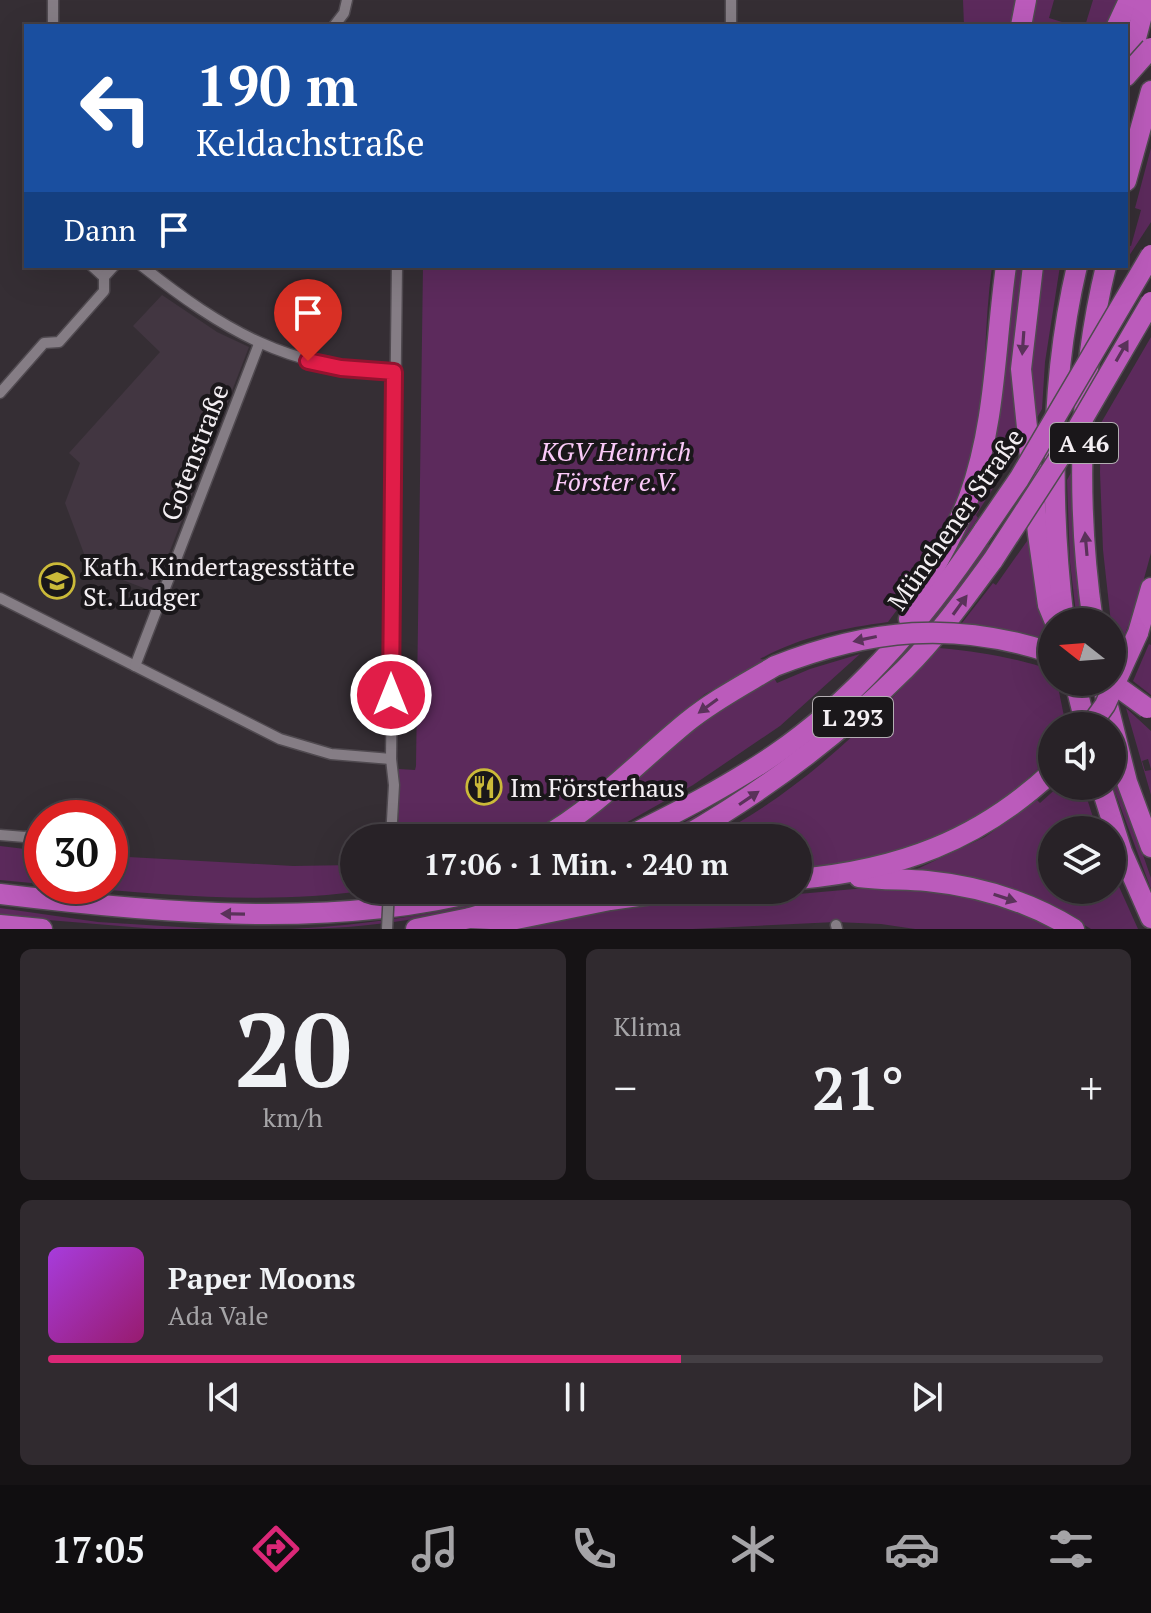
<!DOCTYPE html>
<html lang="de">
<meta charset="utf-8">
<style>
:root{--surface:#282227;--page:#302a2f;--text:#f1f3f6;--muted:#a5a4a7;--line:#443f44;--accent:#db2777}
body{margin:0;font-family:"PT Serif",serif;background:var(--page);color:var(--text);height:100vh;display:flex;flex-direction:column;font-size:30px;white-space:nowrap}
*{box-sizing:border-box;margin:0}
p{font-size:26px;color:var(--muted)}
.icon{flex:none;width:44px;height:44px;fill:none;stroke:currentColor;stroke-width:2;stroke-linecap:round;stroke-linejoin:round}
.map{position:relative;height:929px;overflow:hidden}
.details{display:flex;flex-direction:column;gap:20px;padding:20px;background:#161315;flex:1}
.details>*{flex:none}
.guide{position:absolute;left:24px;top:24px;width:1104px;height:244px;border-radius:0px;box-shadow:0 8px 32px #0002,0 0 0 2px var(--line);background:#1a4fa0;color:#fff;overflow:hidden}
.needle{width:52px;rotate:287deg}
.tools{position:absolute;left:1038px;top:608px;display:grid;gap:16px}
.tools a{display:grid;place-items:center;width:88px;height:88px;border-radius:50%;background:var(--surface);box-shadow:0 8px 32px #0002,0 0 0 2px var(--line);font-size:40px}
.speed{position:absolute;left:24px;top:800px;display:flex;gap:16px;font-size:40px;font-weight:700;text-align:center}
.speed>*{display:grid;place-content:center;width:104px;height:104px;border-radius:50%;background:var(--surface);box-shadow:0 8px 32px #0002,0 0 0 2px var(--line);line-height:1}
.speed .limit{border:12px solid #d22;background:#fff;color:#111}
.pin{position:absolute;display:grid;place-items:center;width:68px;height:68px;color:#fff;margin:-82px -34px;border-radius:50% 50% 50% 0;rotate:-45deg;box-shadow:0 0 8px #0007}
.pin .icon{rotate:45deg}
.me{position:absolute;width:88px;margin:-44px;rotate:0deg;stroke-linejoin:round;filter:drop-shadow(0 0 6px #0008)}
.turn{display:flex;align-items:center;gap:28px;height:168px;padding:0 40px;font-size:36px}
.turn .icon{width:104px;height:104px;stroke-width:2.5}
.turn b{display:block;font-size:56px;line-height:68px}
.then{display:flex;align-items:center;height:76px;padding:0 40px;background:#0003;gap:16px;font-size:30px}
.big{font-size:60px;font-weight:700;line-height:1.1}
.details .widget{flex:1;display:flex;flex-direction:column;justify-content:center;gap:12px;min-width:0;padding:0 28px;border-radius:12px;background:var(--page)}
.details .dial{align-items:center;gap:0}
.dial b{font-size:104px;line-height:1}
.song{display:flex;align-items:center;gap:24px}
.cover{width:96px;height:96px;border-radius:12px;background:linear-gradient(135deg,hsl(280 70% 55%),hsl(320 70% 35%))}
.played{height:8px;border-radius:4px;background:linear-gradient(90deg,var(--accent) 60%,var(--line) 60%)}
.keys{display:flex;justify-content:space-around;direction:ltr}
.heat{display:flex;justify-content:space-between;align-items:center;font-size:44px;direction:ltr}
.details .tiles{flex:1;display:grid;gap:20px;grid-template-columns:1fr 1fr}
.widget:last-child{grid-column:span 2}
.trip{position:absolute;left:340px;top:824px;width:472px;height:80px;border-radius:40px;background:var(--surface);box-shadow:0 8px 32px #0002,0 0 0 2px var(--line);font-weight:700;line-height:80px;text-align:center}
.tab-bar{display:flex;height:128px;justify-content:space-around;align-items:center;background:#100e10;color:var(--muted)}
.tab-bar .icon{width:56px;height:56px}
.tab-bar .selected{color:var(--accent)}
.tab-bar b{font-size:36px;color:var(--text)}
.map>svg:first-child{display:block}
.built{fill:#423641}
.green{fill:#5c2a5c}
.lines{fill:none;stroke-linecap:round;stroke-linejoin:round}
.street-casing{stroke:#504a50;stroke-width:13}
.highway-casing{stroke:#504a50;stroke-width:23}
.street{stroke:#857d85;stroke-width:10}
.highway{stroke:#bb5bbb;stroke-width:20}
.street-bridge-casing{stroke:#504a50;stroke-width:13;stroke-linecap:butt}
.highway-bridge-casing{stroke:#504a50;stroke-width:23;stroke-linecap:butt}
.street-bridge{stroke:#857d85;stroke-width:10}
.highway-bridge{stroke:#bb5bbb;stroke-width:20}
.oneway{fill:#5a325a}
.route-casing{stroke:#92132f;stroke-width:20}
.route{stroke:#e11d48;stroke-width:14}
.labels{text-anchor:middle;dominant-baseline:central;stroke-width:8;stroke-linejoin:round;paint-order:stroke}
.shield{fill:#1a171a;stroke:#b3aeb2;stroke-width:2}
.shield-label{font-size:24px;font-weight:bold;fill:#f4eff3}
.park-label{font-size:26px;font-style:italic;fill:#fbcaf9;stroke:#1a171a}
.street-label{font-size:26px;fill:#f4eff3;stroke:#1a171a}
.poi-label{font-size:26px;fill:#f4eff3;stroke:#1a171a;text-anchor:start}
</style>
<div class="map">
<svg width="1151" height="929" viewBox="0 0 1151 929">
<rect width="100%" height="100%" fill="#352e34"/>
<polygon class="built" points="162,295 217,332 249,347 154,592 89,567 65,503 80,463 69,453 160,352 133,326"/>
<g class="green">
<polygon points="963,0 1020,0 1015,26 964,26"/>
<polygon points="1032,0 1054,0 1049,18 1075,26 1026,26"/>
<polygon points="1093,0 1118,0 1106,26 1085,26"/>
<polygon points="1151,148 1151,222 1127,259 1127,245 1131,246 1141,210 1135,208"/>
<path d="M423,266H992C988,296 986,327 985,357C984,376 986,394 983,412C973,488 934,562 888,622C843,628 800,637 760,659L767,660L705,694L676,717L593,791L561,816L525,838H398L399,769L415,770L416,766Z"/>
<polygon points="1015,266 1027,266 1020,446 976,515 978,518 952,556"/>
<polygon points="1040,266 1060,266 1045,362 1042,409 1030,430 1028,394"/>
<polygon points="1151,337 1151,553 1131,626 1128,626 1115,659 1103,550 1100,472 1101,423"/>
<polygon points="1072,471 1074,547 1082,622 1077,622 1070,562 1067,480"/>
<polygon points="1032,534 1049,640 1000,628 962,623 993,583 996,585"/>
<path d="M988,542L990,551C958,593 926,636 889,673C822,739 744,795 662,838H656L712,807L789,756L955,587Z"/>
<polygon points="1149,644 1151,645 1151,695 1133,681"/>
<path d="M939,648C982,652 1011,657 1052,670V682H1057L1066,726H1052V756L991,812L903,852L841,864L798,869V838H711C800,792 872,722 939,648Z"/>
<polygon points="860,654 780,726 693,785 599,838 561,838 711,714 774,678 777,683 810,669"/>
<polygon points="1126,708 1151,731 1151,769 1148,759 1142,761 1145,771 1151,770 1151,795"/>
<polygon points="1112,766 1151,878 1151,889 1112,784 1112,778 1114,779"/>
<polygon points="1059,786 1083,786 1097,830 1052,830 1052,890 1112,890 1112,871 1138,929 1091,929 1061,911 1005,886 958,875 915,870 985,837 1037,800 1040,803"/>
<polygon points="0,846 42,851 42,884 0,880"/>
<path d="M110,856L293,866L354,865V890H369C269,905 166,895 66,886H110Z"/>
<polygon points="877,887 956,892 1008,907 1057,929 915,929 881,924 836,922 693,929 517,929 588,914 676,902 732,900"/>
<path d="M526,890H534C455,915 375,929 292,929C372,925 448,912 526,890Z"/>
<polygon points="0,908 98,922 212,929 156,929 0,916"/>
</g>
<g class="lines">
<defs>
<g id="street">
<polyline points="53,26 53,0"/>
<polyline points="334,26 344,13 347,0"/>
<polyline points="731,26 731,0"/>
<polyline points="92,266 104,277"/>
<path d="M142,266C223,330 288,369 394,372"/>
<polyline points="0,393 44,343 59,342 104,291 104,277 114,266"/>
<polyline points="0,598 280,739 331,754 391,759"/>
<polyline points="135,666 259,344"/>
<polyline points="0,835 25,837 42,834"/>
<polyline points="391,838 394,785 391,759 397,266"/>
<polyline points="836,925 837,929"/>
</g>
<g id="highway">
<polyline points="1021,26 1026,0"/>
<polyline points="1117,26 1129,0"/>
<polyline points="1126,76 1146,0"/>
<polyline points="1126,181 1151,91"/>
<polyline points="1033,266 1021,369 1038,534 1048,605 1055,622"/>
<path d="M909,619C926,577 953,540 969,497C996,422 995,344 1006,266"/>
<path d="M1064,622C1050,505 1050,381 1077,266"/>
<path d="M1093,622C1076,506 1078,381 1106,266"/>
<polyline points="1138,633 1151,588"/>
<polyline points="1075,682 1086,726"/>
<polyline points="1104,690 1127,782 1151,847"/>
<polyline points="1101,786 1122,852 1151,918"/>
<path d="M542,838C597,807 638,762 687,722C714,700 745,684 775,666"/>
<path d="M625,838C676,813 727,787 774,755C859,697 927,615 984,530"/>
<path d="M682,838C764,791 838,736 905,669C938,636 965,598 993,560"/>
<path d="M859,877C882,880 905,879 927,881C978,886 1030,902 1074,929"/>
<path d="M798,879C898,870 978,841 1052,772"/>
<path d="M0,894C154,913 333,929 483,890"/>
<polyline points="378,897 413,890"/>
<polyline points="470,918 511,920 610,900 680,890"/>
<polyline points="0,925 42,929"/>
<polyline points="416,929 470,918 561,890"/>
</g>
</defs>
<use href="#street" class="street-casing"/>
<use href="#highway" class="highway-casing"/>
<use href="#street" class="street"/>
<use href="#highway" class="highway"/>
<defs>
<polyline id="street-bridge" points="387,929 389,890"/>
<g id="highway-bridge">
<polyline points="1126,76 1151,48"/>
<polyline points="984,530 1019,479 1151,255"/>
<polyline points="993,560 1067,446 1151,302"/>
<path d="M775,666C870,629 954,620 1052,653"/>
<polyline points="1111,682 1147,708"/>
<polyline points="1090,726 1105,705 1138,633"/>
</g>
</defs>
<use href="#street-bridge" class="street-bridge-casing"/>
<use href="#highway-bridge" class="highway-bridge-casing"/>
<use href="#street-bridge" class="street-bridge"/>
<use href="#highway-bridge" class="highway-bridge"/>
</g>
<defs><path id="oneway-solid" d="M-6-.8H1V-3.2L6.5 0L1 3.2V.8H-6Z" transform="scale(2)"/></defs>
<g class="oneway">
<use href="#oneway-solid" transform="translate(1023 343) rotate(94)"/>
<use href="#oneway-solid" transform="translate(1122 351) rotate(-60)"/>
<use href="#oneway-solid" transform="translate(1086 544) rotate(-95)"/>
<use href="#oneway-solid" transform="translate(960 605) rotate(-54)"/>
<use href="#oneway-solid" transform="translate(865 639) rotate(168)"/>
<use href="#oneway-solid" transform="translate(708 706) rotate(144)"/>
<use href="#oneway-solid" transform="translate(749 798) rotate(-34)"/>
<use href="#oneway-solid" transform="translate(1005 898) rotate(18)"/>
<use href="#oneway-solid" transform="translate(233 914) rotate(-179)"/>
</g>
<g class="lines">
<defs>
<polyline id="route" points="308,361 341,368 394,372 391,695"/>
</defs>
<use href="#route" class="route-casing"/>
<use href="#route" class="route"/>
</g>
<defs>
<symbol id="school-ring" viewBox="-11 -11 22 22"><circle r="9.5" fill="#1a171a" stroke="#cbba39" stroke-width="1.5"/><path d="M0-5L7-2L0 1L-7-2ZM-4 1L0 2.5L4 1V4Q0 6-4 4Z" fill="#cbba39"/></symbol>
<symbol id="restaurant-ring" viewBox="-11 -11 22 22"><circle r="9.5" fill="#1a171a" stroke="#cbba39" stroke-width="1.5"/><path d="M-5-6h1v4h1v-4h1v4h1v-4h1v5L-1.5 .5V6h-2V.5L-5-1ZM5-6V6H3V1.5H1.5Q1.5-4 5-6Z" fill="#cbba39"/></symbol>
</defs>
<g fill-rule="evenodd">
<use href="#school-ring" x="37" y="561" width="40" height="40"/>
<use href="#restaurant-ring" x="464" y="767" width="40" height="40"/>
</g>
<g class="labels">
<g class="shield">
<rect x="1050" y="423" width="68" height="40" rx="6"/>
<rect x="813" y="697" width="80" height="40" rx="6"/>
</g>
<g class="shield-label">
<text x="1084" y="443">A 46</text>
<text x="853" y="717">L 293</text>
</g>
<g class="park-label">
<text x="616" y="451">KGV Heinrich<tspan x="616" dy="30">Förster e.V.</tspan></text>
</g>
<g class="street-label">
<text transform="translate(194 452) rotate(-69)">Gotenstraße</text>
<text transform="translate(955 519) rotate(-55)">Münchener Straße</text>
</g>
<g class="poi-label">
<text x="83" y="566">Kath. Kindertagesstätte<tspan x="83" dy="30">St. Ludger</tspan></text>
<text x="510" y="787">Im Försterhaus</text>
</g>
</g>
</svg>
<div class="tools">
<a><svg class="needle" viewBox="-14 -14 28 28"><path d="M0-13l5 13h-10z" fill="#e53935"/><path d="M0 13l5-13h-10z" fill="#a5a4a7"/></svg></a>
<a><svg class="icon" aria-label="sound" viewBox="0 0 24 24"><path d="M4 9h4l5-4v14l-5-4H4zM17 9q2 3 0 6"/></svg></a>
<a><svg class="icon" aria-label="layers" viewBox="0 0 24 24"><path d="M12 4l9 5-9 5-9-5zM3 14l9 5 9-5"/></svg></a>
</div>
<div class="speed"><div class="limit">30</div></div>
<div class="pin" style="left:308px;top:361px;background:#d93025"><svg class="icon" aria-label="arrive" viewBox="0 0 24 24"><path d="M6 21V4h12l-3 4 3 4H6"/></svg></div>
<svg class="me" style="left:391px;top:695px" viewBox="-20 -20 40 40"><circle r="17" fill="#e11d48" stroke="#fff" stroke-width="3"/><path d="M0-11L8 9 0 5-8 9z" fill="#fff"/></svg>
<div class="trip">17:06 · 1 Min. · 240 m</div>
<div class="guide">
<div class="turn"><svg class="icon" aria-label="left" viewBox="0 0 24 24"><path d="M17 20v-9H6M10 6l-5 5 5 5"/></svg><div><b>190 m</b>Keldachstraße</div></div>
<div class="then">Dann<svg class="icon" aria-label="arrive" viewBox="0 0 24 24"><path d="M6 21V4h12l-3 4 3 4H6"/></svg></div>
</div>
</div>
<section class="details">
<div class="tiles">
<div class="widget dial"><b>20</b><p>km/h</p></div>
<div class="widget"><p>Klima</p>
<div class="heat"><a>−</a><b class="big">21°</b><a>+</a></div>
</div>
<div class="widget">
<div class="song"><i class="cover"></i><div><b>Paper Moons</b><p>Ada Vale</p></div></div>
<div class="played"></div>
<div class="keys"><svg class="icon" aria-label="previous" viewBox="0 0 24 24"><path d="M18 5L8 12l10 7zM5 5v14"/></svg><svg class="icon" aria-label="pause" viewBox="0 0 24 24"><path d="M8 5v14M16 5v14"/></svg><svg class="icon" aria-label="next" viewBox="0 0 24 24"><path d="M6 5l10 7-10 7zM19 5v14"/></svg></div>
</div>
</div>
</section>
<nav class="tab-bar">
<b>17:05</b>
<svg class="icon selected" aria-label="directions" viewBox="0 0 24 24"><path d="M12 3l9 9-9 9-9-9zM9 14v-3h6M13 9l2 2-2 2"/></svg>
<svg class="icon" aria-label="music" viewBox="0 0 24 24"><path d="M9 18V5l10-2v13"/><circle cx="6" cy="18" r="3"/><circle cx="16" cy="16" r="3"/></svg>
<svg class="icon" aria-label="phone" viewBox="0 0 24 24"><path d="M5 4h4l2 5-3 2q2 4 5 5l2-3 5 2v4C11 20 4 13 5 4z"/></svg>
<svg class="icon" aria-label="climate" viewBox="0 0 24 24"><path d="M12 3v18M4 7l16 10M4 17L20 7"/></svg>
<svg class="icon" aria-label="car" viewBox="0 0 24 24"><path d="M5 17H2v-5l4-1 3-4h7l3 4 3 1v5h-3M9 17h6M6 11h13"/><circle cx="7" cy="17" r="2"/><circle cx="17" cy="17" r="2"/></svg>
<svg class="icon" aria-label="filters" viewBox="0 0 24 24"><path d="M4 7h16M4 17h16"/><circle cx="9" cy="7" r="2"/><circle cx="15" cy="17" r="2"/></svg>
</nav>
